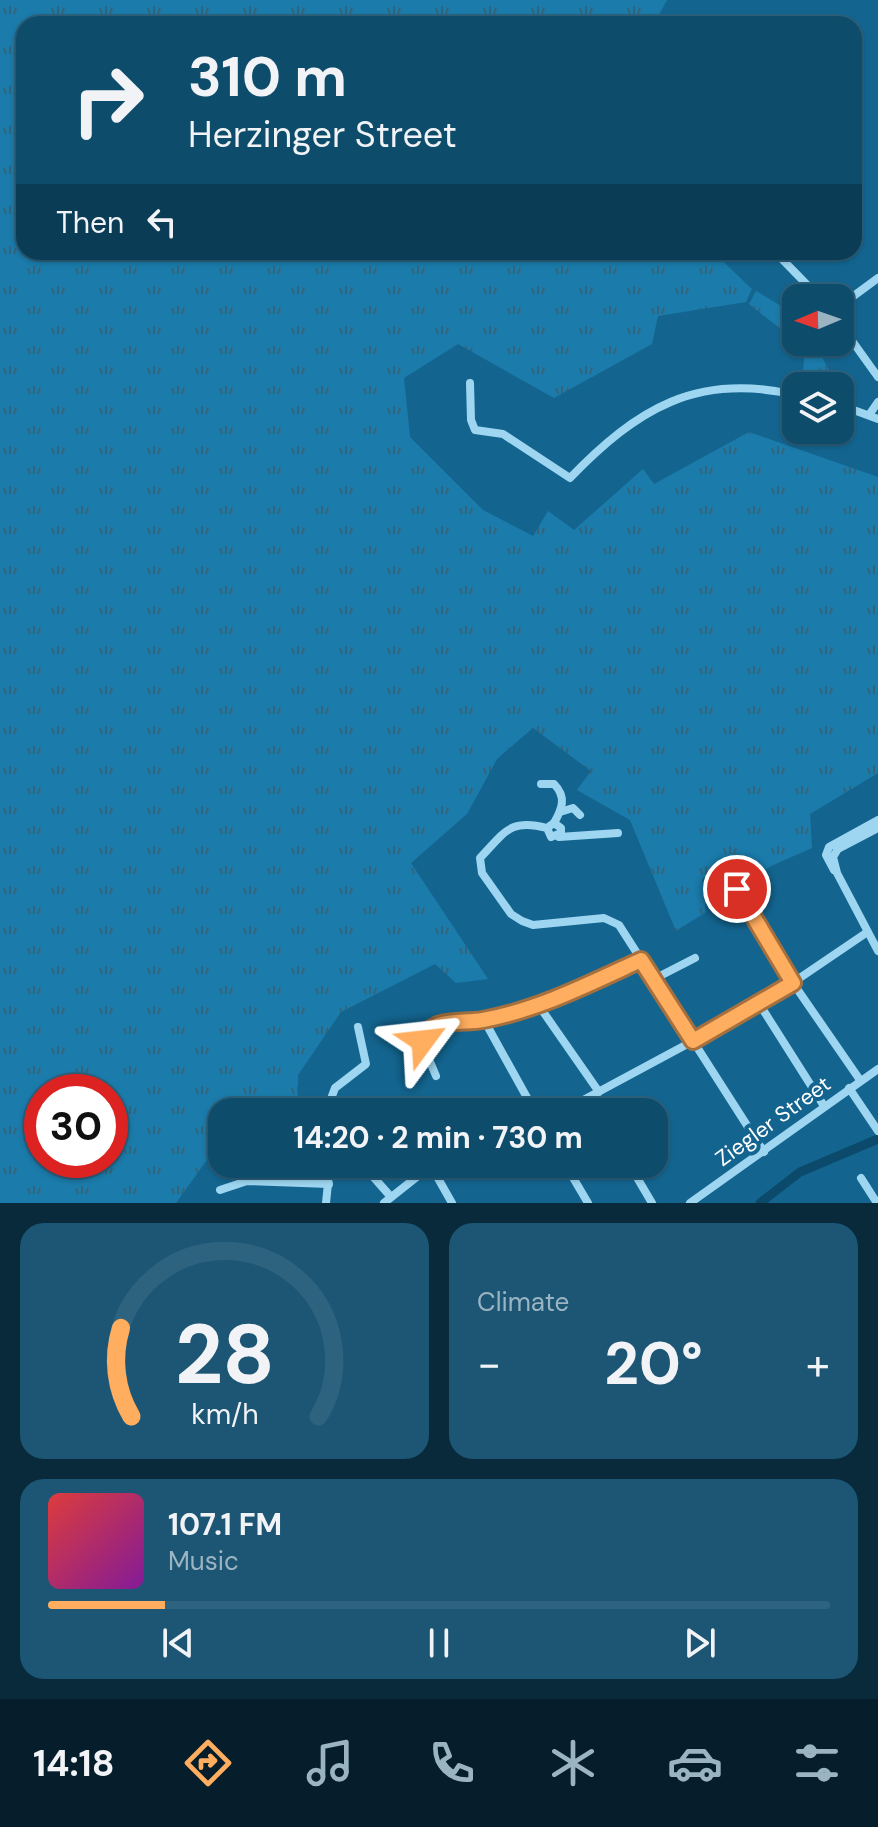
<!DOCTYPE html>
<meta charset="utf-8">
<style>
:root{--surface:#0e4c6c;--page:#1c5674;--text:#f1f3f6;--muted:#9bb4c2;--line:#2e637f;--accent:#ffad5f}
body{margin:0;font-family:"DM Sans",sans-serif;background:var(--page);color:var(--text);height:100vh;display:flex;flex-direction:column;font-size:30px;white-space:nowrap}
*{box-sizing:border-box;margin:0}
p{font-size:26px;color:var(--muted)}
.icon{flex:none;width:44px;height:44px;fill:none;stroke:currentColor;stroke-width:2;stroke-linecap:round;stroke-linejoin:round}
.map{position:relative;height:1203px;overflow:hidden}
.drawer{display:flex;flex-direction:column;gap:20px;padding:20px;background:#082a3b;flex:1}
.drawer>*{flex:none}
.hud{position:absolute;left:16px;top:16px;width:846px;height:244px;border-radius:24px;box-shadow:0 2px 6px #0004,0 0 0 2px var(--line);background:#0e4c6c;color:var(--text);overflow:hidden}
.needle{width:52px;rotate:268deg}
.fabs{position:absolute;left:782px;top:284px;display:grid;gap:16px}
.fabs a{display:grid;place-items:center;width:72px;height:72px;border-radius:16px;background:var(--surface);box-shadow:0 2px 6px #0004,0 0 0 2px var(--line);font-size:40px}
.speed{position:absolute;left:24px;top:1074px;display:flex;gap:16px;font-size:40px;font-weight:700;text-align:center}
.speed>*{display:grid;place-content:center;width:104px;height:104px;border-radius:50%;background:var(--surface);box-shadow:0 2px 6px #0004,0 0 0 2px var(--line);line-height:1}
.speed .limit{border:12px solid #d22;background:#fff;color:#111}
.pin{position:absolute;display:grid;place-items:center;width:68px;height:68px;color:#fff;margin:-34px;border:4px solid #fff;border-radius:50%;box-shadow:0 2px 8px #0007}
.me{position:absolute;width:88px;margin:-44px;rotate:60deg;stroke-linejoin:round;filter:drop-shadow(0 0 6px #0008)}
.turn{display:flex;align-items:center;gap:28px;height:168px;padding:0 40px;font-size:36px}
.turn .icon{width:104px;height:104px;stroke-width:2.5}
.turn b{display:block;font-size:56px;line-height:68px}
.then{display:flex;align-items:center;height:76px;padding:0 40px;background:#0003;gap:16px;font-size:30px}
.big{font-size:60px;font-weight:700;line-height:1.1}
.drawer .widget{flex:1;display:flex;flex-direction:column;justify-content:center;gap:12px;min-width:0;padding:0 28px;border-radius:24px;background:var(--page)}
.drawer .dial{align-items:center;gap:0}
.dial svg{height:208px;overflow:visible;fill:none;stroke:var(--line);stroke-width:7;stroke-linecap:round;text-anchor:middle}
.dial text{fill:var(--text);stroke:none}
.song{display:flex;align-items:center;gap:24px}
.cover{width:96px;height:96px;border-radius:12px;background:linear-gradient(135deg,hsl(0 70% 55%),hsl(290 70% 35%))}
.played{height:8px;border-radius:4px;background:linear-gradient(90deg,var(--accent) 15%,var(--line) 15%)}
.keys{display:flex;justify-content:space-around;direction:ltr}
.heat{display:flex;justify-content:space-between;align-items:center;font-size:44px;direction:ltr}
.drawer .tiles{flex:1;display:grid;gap:20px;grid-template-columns:1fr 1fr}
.widget:last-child{grid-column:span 2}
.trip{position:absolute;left:208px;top:1098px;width:460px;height:80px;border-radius:24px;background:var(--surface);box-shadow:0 2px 6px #0004,0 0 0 2px var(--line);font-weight:700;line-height:80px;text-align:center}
.dock{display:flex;height:128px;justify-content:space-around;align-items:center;background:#061e2b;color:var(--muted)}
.dock .icon{width:56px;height:56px}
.dock .current{color:var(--accent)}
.dock b{font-size:36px;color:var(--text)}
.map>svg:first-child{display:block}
.grass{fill:url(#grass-tufts);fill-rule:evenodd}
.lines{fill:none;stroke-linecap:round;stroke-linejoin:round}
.river{stroke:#0c4a6c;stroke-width:9}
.minor{stroke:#9ed6f1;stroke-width:8}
.route-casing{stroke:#a6703e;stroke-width:20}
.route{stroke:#ffad5f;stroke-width:14}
.labels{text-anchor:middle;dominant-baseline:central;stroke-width:8;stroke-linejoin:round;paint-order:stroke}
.street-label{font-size:22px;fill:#fff;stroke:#136590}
</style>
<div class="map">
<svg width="878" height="1203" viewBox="0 0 878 1203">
<defs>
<pattern id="grass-tufts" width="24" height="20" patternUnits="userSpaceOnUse" patternTransform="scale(2)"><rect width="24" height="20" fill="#1b7baa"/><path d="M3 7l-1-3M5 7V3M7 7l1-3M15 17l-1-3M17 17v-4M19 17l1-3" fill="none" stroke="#34647b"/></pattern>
</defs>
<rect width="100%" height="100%" fill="#136590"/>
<g class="grass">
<path d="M0,0H667L654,24H24V252H713L752,289L746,302L658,316L652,344L554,398L458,344L404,378L410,437L483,510L533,536L548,511L574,530L643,469L654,484L749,432L878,477V773L810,814L812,848L771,866L737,889L724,864L702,879L706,912L676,931L630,820L577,790L591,771L533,728L497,759L467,814L411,863L488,979L456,983L435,964L341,1012L298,1075V1112H222V1139L176,1203H0ZM42,1092H110V1160H42Z"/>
<polygon points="756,291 796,315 796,342 814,342 832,376 845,384 840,395 840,386 802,386 804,359 783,331 749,304"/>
</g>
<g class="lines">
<polyline class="river" points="760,1203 800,1172 878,1139"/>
<g class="minor">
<polyline points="775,252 820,298"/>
<polyline points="840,306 878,278"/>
<polyline points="840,324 878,377"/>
<path d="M470,383L471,420L475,430L503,434L570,478C637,409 696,372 796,395"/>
<polyline points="840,405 878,419"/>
<polyline points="869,415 878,402"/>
<path d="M541,784H554C567,797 562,809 554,823"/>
<polyline points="560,812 573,808 580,815"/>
<path d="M547,828L551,837L561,833V828L554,823L547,828C510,818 505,832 480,858L482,873L511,914L522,921L533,925L604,918L619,925L764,1152"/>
<polyline points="878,828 838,849 833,857 837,873 878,951"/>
<polyline points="559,837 618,833"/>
<polyline points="834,870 826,855 829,847 878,820"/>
<polyline points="737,889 793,983 860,1080"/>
<polyline points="654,979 695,958"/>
<polyline points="537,1003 599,1092"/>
<polyline points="760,1005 824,1106"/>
<polyline points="484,1020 535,1112"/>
<polyline points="436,1076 423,1045 432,1027 484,1020 563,995 641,960"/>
<polyline points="849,1088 878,1131"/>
<polyline points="590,1097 599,1112"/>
<polyline points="326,1112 335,1088 366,1064 358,1027"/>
<polyline points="561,1112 760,1005 866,933"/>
<polyline points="362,1164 391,1197"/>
<polyline points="565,1164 588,1203"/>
<polyline points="629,1164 652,1203"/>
<polyline points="431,1166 452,1203"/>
<polyline points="861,1178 877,1203"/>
<polyline points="220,1190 247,1181 329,1184"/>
<polyline points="326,1203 330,1164"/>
<polyline points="384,1203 433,1164"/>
<polyline points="690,1203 878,1069"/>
</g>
</g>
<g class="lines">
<defs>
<path id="route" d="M423,1041C431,1016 462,1024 483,1020C538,1010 591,983 641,960L693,1041L793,983L737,889"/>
</defs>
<use href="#route" class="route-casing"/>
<use href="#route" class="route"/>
</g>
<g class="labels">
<g class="street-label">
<text transform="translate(773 1121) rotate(-36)">Ziegler Street</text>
</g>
</g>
</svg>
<div class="fabs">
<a><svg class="needle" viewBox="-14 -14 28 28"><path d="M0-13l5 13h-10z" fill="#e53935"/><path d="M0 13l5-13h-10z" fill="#9bb4c2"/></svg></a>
<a><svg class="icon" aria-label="layers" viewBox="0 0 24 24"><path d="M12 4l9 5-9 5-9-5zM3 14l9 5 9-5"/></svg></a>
</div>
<div class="speed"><div class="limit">30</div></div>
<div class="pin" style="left:737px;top:889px;background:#d93025"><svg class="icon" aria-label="arrive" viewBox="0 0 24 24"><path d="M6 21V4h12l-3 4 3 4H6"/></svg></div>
<svg class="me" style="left:423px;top:1041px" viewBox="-20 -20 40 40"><path d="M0-17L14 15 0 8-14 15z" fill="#ffad5f" stroke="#fff" stroke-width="4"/></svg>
<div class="trip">14:20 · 2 min · 730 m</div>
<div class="hud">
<div class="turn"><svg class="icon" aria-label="right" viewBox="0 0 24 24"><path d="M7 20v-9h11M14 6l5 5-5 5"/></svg><div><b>310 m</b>Herzinger Street</div></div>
<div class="then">Then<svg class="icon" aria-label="left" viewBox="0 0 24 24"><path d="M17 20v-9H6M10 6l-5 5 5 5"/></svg></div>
</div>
</div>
<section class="drawer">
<div class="tiles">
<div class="widget dial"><svg viewBox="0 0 100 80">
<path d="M14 69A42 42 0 1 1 86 69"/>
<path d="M14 69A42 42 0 0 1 10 35" stroke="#ffad5f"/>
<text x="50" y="56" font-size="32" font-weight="700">28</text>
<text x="50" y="72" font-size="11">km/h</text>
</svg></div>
<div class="widget"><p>Climate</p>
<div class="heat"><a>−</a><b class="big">20°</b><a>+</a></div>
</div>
<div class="widget">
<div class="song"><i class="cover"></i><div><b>107.1 FM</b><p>Music</p></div></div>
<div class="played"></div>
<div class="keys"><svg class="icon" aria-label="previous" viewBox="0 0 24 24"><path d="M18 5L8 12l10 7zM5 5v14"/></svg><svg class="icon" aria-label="pause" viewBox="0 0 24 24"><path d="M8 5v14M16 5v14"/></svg><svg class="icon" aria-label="next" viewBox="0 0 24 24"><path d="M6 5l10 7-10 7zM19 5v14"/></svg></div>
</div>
</div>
</section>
<nav class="dock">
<b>14:18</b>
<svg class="icon current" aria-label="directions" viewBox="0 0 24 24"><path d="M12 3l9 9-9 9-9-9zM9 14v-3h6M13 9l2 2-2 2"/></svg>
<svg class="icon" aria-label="music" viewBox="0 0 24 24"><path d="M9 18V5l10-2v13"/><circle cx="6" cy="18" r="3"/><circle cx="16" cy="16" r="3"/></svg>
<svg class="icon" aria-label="phone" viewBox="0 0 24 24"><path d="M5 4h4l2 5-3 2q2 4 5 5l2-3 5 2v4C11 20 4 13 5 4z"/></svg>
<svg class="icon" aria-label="climate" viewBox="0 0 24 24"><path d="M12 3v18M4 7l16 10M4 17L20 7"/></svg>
<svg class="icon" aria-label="car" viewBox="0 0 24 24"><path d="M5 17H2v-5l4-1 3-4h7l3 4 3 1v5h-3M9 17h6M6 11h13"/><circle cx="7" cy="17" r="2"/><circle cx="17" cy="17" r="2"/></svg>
<svg class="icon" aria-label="filters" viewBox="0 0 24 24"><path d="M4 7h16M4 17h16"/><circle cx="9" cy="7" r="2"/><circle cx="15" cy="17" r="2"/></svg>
</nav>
